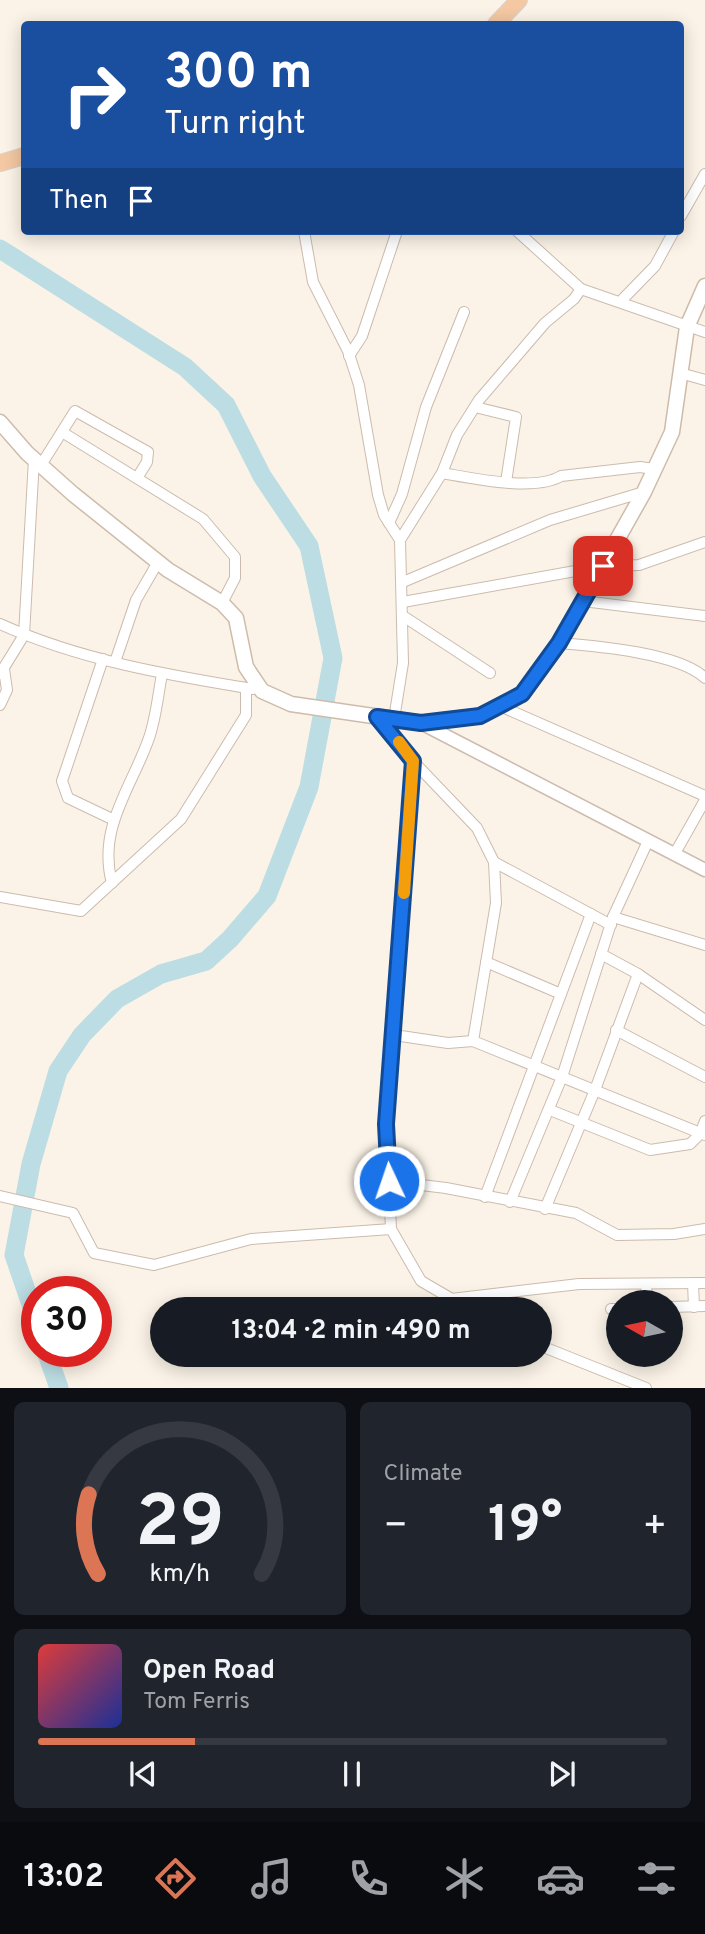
<!DOCTYPE html>
<meta charset="utf-8">
<style>
:root{--surface:#171b24;--page:#20242c;--text:#f1f3f6;--muted:#9ea1a6;--line:#363941;--accent:#dc7554}
body{margin:0;font-family:Overpass,sans-serif;background:var(--page);color:var(--text);height:100vh;display:flex;flex-direction:column;font-size:26px;white-space:nowrap}
*{box-sizing:border-box;margin:0}
p{font-size:23px;color:var(--muted)}
.icon{flex:none;width:38px;height:38px;fill:none;stroke:currentColor;stroke-width:2;stroke-linecap:round;stroke-linejoin:round}
.map{position:relative;height:1388px;overflow:hidden}
.details{display:flex;flex-direction:column;gap:14px;padding:14px;background:#0d0f14;flex:1}
.details>*{flex:none}
.hud{position:absolute;left:21px;top:21px;width:663px;height:214px;border-radius:7px;box-shadow:0 4px 18px #0003;background:#1a4fa0;color:#fff;overflow:hidden}
.needle{width:46px;rotate:279deg}
.controls{position:absolute;left:606px;top:1290px;display:grid;gap:14px}
.controls a{display:grid;place-items:center;width:77px;height:77px;border-radius:50%;background:var(--surface);box-shadow:0 4px 18px #0003;font-size:35px}
.speed{position:absolute;left:21px;top:1276px;display:flex;gap:14px;font-size:35px;font-weight:700;text-align:center}
.speed>*{display:grid;place-content:center;width:91px;height:91px;border-radius:50%;background:var(--surface);box-shadow:0 4px 18px #0003;line-height:1}
.speed .limit{border:10px solid #d22;background:#fff;color:#111}
.pin{position:absolute;display:grid;place-items:center;width:60px;height:60px;color:#fff;margin:-30px;border-radius:14px;box-shadow:0 4px 10px #0006}
.me{position:absolute;width:77px;margin:-38px;rotate:357deg;stroke-linejoin:round;filter:drop-shadow(0 0 5px #0008)}
.turn{display:flex;align-items:center;gap:24px;height:147px;padding:0 28px;font-size:32px}
.turn .icon{width:91px;height:91px;stroke-width:2.5}
.turn b{display:block;font-size:49px;line-height:60px}
.then{display:flex;align-items:center;height:66px;padding:0 28px;background:#0003;gap:14px;font-size:26px}
.big{font-size:52px;font-weight:700;line-height:1.1}
.details .tile{flex:1;display:flex;flex-direction:column;justify-content:center;gap:10px;min-width:0;padding:0 24px;border-radius:10px;background:var(--page)}
.details .dial{align-items:center;gap:0}
.dial svg{height:182px;overflow:visible;fill:none;stroke:var(--line);stroke-width:7;stroke-linecap:round;text-anchor:middle}
.dial text{fill:var(--text);stroke:none}
.song{display:flex;align-items:center;gap:21px}
.cover{width:84px;height:84px;border-radius:10px;background:linear-gradient(135deg,hsl(0 70% 55%),hsl(230 70% 35%))}
.played{height:7px;border-radius:4px;background:linear-gradient(90deg,var(--accent) 25%,var(--line) 25%)}
.keys{display:flex;justify-content:space-around;direction:ltr}
.heat{display:flex;justify-content:space-between;align-items:center;font-size:38px;direction:ltr}
.details .tiles{flex:1;display:grid;gap:14px;grid-template-columns:1fr 1fr}
.tile:last-child{grid-column:span 2}
.trip{position:absolute;left:150px;top:1297px;width:402px;height:70px;border-radius:35px;background:var(--surface);box-shadow:0 4px 18px #0003;font-weight:700;line-height:70px;text-align:center}
.tab-bar{display:flex;height:112px;justify-content:space-around;align-items:center;background:#090b0e;color:var(--muted)}
.tab-bar .icon{width:49px;height:49px}
.tab-bar .selected{color:var(--accent)}
.tab-bar b{font-size:32px;color:var(--text)}
.map>svg:first-child{display:block}
.lines{fill:none;stroke-linecap:round;stroke-linejoin:round}
.river{stroke:#bcdde3;stroke-width:19}
.minor-casing{stroke:#ccbbae;stroke-width:12}
.tertiary-casing{stroke:#ccbbae;stroke-width:15}
.secondary-casing{stroke:#cebcab;stroke-width:17}
.trunk-casing{stroke:#d8d1cd;stroke-width:18}
.minor{stroke:#fff;stroke-width:10}
.tertiary{stroke:#fff;stroke-width:12}
.secondary{stroke:#fff;stroke-width:14}
.trunk{stroke:#f3c8a3;stroke-width:16}
.route-casing{stroke:#114b97;stroke-width:18}
.route{stroke:#1a73e8;stroke-width:12}
.slow{stroke:#f59e0b;stroke-width:12}
</style>
<div class="map">
<svg width="705" height="1388" viewBox="0 0 705 1388">
<rect width="100%" height="100%" fill="#fbf3e7"/>
<g class="lines">
<g class="river">
<polyline points="0,249 185,367 226,405 262,476 309,546 333,658 309,787 267,896 230,939 206,961 161,974 117,999 82,1035 58,1071 31,1164 14,1255 37,1322"/>
<polyline points="46,1351 59,1388"/>
</g>
<defs>
<g id="minor">
<polyline points="681,216 705,174"/>
<polyline points="304,231 313,282 348,351 359,385 378,495 384,515 400,540 403,663 394,719"/>
<polyline points="517,231 581,289 705,332"/>
<polyline points="620,302 655,266 674,231"/>
<polyline points="349,356 362,336 397,231"/>
<polyline points="680,373 705,380"/>
<polyline points="475,407 516,417 506,482"/>
<polyline points="62,432 203,519 235,557 235,578 222,603"/>
<polyline points="41,465 75,411 148,452 147,462 137,478"/>
<path d="M442,473C471,478 535,492 561,476L640,467L654,469"/>
<polyline points="389,523 402,494 426,407 464,312"/>
<polyline points="400,540 442,473 457,435 479,400 545,323 574,299 581,289"/>
<polyline points="403,582 550,520 644,492"/>
<polyline points="583,601 705,616"/>
<polyline points="403,602 603,566 639,565 705,542"/>
<polyline points="403,616 490,673"/>
<path d="M0,624C80,660 167,675 253,689"/>
<path d="M559,643C597,646 679,653 705,678"/>
<polyline points="103,659 62,781 68,798 112,819"/>
<polyline points="115,662 136,600 158,562"/>
<polyline points="0,674 24,635 34,459"/>
<polyline points="0,705 7,690 4,669"/>
<polyline points="500,706 705,796"/>
<polyline points="377,717 413,761 477,828 494,862 496,903 473,1041"/>
<polyline points="413,761 386,1124 391,1229 421,1281 469,1309"/>
<polyline points="648,841 613,917 705,945"/>
<polyline points="674,855 705,800"/>
<polyline points="494,862 611,925"/>
<path d="M112,883C97,828 132,787 149,738C156,718 158,695 162,674"/>
<polyline points="0,897 81,911 181,819 246,715 246,688"/>
<polyline points="601,954 638,974 705,1020"/>
<polyline points="486,962 561,994"/>
<polyline points="616,1030 705,1077"/>
<polyline points="394,1035 448,1043 473,1041 705,1135"/>
<polyline points="550,1110 650,1150 690,1144 700,1134 705,1121"/>
<polyline points="389,1181 446,1188 576,1213 617,1235 674,1234 705,1229"/>
<polyline points="0,1196 73,1213 94,1253 154,1265 251,1239 391,1229"/>
<polyline points="485,1197 591,914"/>
<polyline points="510,1202 562,1077 613,917"/>
<polyline points="545,1209 595,1090 638,974"/>
<polyline points="693,1283 694,1307"/>
<polyline points="646,1284 647,1302"/>
<polyline points="451,1299 579,1284 705,1283"/>
<polyline points="670,1307 705,1306"/>
<polyline points="611,1309 618,1309"/>
<polyline points="541,1346 646,1388"/>
</g>
<polyline id="tertiary" points="421,723 705,870"/>
<polyline id="secondary" points="0,422 27,453 73,494 168,570 222,603 236,618 246,667 262,691 291,704 421,723 479,716 522,694 559,643 644,492 672,432 687,327 705,286"/>
<g id="trunk">
<polyline points="496,24 519,0"/>
<polyline points="0,163 24,156"/>
</g>
</defs>
<use href="#minor" class="minor-casing"/>
<use href="#tertiary" class="tertiary-casing"/>
<use href="#secondary" class="secondary-casing"/>
<use href="#trunk" class="trunk-casing"/>
<use href="#minor" class="minor"/>
<use href="#tertiary" class="tertiary"/>
<use href="#secondary" class="secondary"/>
<use href="#trunk" class="trunk"/>
</g>
<g class="lines">
<defs>
<polyline id="route" points="389,1181 386,1124 413,761 377,717 421,723 480,716 522,694 559,643 603,566"/>
</defs>
<use href="#route" class="route-casing"/>
<use href="#route" class="route"/>
<polyline class="slow" points="399,742 413,761 404,893"/>
</g>
</svg>
<div class="controls">
<a><svg class="needle" viewBox="-14 -14 28 28"><path d="M0-13l5 13h-10z" fill="#e53935"/><path d="M0 13l5-13h-10z" fill="#9ea1a6"/></svg></a>
</div>
<div class="speed"><div class="limit">30</div></div>
<div class="pin" style="left:603px;top:566px;background:#d93025"><svg class="icon" aria-label="arrive" viewBox="0 0 24 24"><path d="M6 21V4h12l-3 4 3 4H6"/></svg></div>
<svg class="me" style="left:389px;top:1181px" viewBox="-20 -20 40 40"><circle r="17" fill="#1a73e8" stroke="#fff" stroke-width="3"/><path d="M0-11L8 9 0 5-8 9z" fill="#fff"/></svg>
<div class="trip">13:04 · 2 min · 490 m</div>
<div class="hud">
<div class="turn"><svg class="icon" aria-label="right" viewBox="0 0 24 24"><path d="M7 20v-9h11M14 6l5 5-5 5"/></svg><div><b>300 m</b>Turn right</div></div>
<div class="then">Then<svg class="icon" aria-label="arrive" viewBox="0 0 24 24"><path d="M6 21V4h12l-3 4 3 4H6"/></svg></div>
</div>
</div>
<section class="details">
<div class="tiles">
<div class="tile dial"><svg viewBox="0 0 100 80">
<path d="M14 69A42 42 0 1 1 86 69"/>
<path d="M14 69A42 42 0 0 1 10 34" stroke="#dc7554"/>
<text x="50" y="56" font-size="32" font-weight="700">29</text>
<text x="50" y="72" font-size="11">km/h</text>
</svg></div>
<div class="tile"><p>Climate</p>
<div class="heat"><a>−</a><b class="big">19°</b><a>+</a></div>
</div>
<div class="tile">
<div class="song"><i class="cover"></i><div><b>Open Road</b><p>Tom Ferris</p></div></div>
<div class="played"></div>
<div class="keys"><svg class="icon" aria-label="previous" viewBox="0 0 24 24"><path d="M18 5L8 12l10 7zM5 5v14"/></svg><svg class="icon" aria-label="pause" viewBox="0 0 24 24"><path d="M8 5v14M16 5v14"/></svg><svg class="icon" aria-label="next" viewBox="0 0 24 24"><path d="M6 5l10 7-10 7zM19 5v14"/></svg></div>
</div>
</div>
</section>
<nav class="tab-bar">
<b>13:02</b>
<svg class="icon selected" aria-label="directions" viewBox="0 0 24 24"><path d="M12 3l9 9-9 9-9-9zM9 14v-3h6M13 9l2 2-2 2"/></svg>
<svg class="icon" aria-label="music" viewBox="0 0 24 24"><path d="M9 18V5l10-2v13"/><circle cx="6" cy="18" r="3"/><circle cx="16" cy="16" r="3"/></svg>
<svg class="icon" aria-label="phone" viewBox="0 0 24 24"><path d="M5 4h4l2 5-3 2q2 4 5 5l2-3 5 2v4C11 20 4 13 5 4z"/></svg>
<svg class="icon" aria-label="climate" viewBox="0 0 24 24"><path d="M12 3v18M4 7l16 10M4 17L20 7"/></svg>
<svg class="icon" aria-label="car" viewBox="0 0 24 24"><path d="M5 17H2v-5l4-1 3-4h7l3 4 3 1v5h-3M9 17h6M6 11h13"/><circle cx="7" cy="17" r="2"/><circle cx="17" cy="17" r="2"/></svg>
<svg class="icon" aria-label="filters" viewBox="0 0 24 24"><path d="M4 7h16M4 17h16"/><circle cx="9" cy="7" r="2"/><circle cx="15" cy="17" r="2"/></svg>
</nav>
